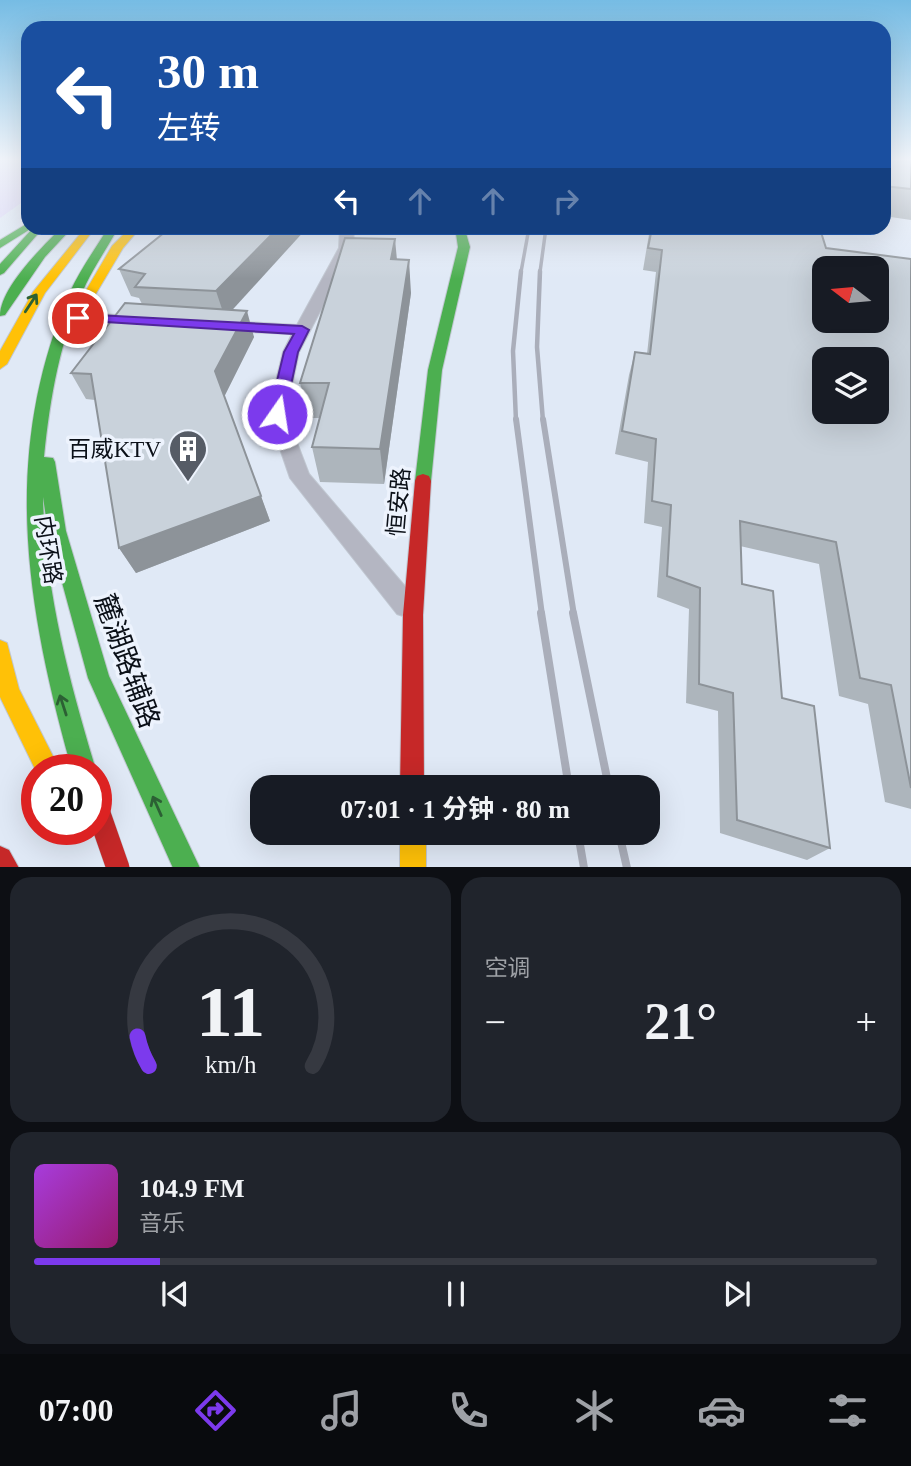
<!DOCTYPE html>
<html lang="zh">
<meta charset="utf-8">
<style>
:root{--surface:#171b24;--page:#20242c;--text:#f1f3f6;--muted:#9ea1a6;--line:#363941;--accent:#7c3aed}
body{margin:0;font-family:"Times New Roman","Noto Sans SC",serif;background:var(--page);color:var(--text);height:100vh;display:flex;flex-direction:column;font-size:26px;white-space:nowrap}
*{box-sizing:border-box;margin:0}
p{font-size:23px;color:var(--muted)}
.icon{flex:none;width:38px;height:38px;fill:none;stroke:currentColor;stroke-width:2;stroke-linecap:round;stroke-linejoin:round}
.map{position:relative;height:867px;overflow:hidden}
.details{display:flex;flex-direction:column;gap:10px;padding:10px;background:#0d0f14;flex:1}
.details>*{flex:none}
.top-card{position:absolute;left:21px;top:21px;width:870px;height:214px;border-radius:21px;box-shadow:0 7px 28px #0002;background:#1a4fa0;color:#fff;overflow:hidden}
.needle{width:46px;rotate:286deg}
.controls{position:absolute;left:812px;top:256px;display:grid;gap:14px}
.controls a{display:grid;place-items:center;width:77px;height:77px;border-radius:14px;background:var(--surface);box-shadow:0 7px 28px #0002;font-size:35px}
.speed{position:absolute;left:21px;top:754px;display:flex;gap:14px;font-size:35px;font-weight:700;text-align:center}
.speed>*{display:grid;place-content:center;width:91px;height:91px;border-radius:50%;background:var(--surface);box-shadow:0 7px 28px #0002;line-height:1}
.speed .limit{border:10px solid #d22;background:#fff;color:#111}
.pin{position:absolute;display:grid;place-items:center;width:60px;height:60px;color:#fff;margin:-30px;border:4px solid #fff;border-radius:50%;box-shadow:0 2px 7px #0007}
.me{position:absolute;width:77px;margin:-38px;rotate:13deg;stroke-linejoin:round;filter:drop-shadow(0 0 5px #0008)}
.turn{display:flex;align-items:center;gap:24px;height:147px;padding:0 21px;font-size:32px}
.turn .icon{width:91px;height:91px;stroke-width:2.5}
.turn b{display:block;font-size:49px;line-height:60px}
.lanes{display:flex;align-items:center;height:66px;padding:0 21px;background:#0003;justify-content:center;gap:35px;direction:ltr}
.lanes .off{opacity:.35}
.big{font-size:52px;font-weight:700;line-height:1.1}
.details .widget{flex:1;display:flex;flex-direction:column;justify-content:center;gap:10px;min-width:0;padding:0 24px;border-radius:21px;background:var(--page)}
.details .dial{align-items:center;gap:0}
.dial svg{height:182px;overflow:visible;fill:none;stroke:var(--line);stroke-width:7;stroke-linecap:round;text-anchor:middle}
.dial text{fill:var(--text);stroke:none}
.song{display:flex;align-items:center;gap:21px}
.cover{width:84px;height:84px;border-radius:10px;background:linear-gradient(135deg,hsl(280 70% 55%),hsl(320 70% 35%))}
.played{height:7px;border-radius:4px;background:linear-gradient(90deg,var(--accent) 15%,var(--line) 15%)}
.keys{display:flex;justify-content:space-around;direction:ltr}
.heat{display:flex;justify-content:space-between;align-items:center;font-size:38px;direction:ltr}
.details .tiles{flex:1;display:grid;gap:10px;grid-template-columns:1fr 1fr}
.widget:last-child{grid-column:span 2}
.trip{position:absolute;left:250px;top:775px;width:410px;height:70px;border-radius:21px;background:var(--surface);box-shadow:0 7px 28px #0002;font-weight:700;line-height:70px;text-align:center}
.dock{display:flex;height:112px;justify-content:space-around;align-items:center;background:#090b0e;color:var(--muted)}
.dock .icon{width:49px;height:49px}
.dock .on{color:var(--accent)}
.dock b{font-size:32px;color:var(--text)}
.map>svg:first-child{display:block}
.green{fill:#ddd7f8}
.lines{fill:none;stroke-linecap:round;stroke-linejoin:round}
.lane-casing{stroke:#c0c7d1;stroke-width:2}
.fast-casing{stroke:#c0c7d1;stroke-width:2}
.slow-casing{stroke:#c0c7d1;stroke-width:2}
.jam-casing{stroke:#c0c7d1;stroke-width:2}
.lane{fill:#b4b6c2;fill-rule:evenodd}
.fast{fill:#4caf50;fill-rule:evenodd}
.slow{fill:#ffc107;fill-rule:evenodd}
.jam{fill:#c62828;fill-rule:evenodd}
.rail-far3{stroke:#aaaeba;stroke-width:3.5}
.rail-far2{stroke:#aaaeba;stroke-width:4.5}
.rail-far1{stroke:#aaaeba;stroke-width:6}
.rail{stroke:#aaaeba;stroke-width:8}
.jam-bridge-casing{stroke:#c0c7d1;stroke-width:24;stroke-linecap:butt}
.jam-bridge{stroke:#c62828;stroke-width:23}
.wall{fill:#adb5bc}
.shaded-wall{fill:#8d9399}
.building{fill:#c9d2db;stroke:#8d9399;stroke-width:2;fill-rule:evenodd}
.oneway{stroke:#2c6034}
.route{fill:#7c3aed;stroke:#51269a;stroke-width:2}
.labels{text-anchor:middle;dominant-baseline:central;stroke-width:7;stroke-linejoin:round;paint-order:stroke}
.poi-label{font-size:23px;fill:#0b1018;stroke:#edf3fd;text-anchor:end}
.street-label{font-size:23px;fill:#0b1018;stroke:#edf3fd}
.near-street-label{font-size:28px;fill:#0b1018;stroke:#edf3fd}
</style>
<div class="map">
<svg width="911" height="868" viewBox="0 0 911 868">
<rect width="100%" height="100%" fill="#e0e9f6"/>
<polygon class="green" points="0,158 28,161 28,198 0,218"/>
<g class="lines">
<defs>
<g id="lane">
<polygon points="340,228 354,228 353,248 299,352 286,414 309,474 415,598 418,606 415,614 406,617 397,614 290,478 268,414 283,352 292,334 226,331 218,326 226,321 297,325 339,248"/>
<polygon points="78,313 137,316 145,321 137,326 72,321 70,318 72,315"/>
</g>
<g id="fast">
<polygon points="28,223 28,228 32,228 0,248 0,240"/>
<polygon points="33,228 43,228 4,273 0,275 0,264"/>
<path d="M61,228H72L45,257L5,315L0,316C0,288 42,247 61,228Z"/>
<path d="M108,228H118C108,247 95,265 86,284C60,338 50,398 44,457L53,458L55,462L66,531L109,676L200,868H173L88,678L48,531L43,497C45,591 69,680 96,770H72C26,607 0,453 70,292C80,270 95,249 108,228Z"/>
<polygon points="451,228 462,228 466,233 470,247 442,370 431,481 429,486 417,486 415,481 428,370 458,247 456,234"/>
</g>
<g id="slow">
<polygon points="85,228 95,228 45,293 7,364 0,369 0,351 33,292"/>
<polygon points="130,228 140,228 123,248 91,302 83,302 81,299 112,246"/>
<polygon points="0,640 7,643 19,689 60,770 37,770 37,773 0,697"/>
<rect x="400" y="833" width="26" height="35"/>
</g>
<g id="jam">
<polygon points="423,474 429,476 431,481 423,615 424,788 400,788 403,615 415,481 417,476"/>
<polygon points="0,846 9,850 19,868 0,868"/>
</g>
</defs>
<use href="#lane" class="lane-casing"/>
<use href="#fast" class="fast-casing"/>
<use href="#slow" class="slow-casing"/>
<use href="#jam" class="jam-casing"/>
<use href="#lane" class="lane"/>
<use href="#fast" class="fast"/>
<use href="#slow" class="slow"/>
<use href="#jam" class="jam"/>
<g class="rail-far3">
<polyline points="521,272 529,228"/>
<polyline points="540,272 546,228"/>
</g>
<g class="rail-far2">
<polyline points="540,271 537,347 543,421"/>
<polyline points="516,421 513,351 521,271"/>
</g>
<g class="rail-far1">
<polyline points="516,419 542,615"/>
<polyline points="543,419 574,615"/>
</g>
<g class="rail">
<polyline points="541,613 569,788"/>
<polyline points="573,613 609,788"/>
<polyline points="578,833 584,868"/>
<polyline points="619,833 627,868"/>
</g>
<defs>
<polyline id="jam-bridge" points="96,805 118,868"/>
</defs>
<use href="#jam-bridge" class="jam-bridge-casing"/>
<use href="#jam-bridge" class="jam-bridge"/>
</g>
<g class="wall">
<polygon points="884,158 911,158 911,220 884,216"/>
<polygon points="170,228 232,310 254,337 224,397 270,521 136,573 119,548 95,400 86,399 71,373 142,304 139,298 131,296 119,269"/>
<polygon points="650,228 810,228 826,248 911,259 911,809 885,802 868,704 839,696 819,564 740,546 742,584 782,698 830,848 807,860 720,833 718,711 686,703 689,609 657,597 662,527 644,523 648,462 615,454 629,375 635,352 647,354 656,272 643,270"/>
<polygon points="397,260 411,293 384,484 320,482 312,447 320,418 309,418 300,383"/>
</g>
<g class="shaded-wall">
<polygon points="278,228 307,228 225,318 216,291"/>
<polygon points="395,239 398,271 391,259"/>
<polygon points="409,260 411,293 384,484 380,449"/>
<polygon points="247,311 254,337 224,397 215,371"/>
<polygon points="261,496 270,521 136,573 119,548"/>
</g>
<g class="building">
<polygon points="884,158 911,158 911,189 884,186"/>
<polygon points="170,228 278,228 216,291 135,287 145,274 119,269"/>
<path d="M652,228H810L820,229L826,248L911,259V788L891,685L860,678L836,542L740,521L742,584L773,591L782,698L814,706L830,848L737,820L733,693L699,684L700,588L667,576L671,505L652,501L656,439L622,431L635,352L650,354L662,250L648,248ZM824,268H877V320H824ZM824,359H877V411H824Z"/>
<polygon points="345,238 395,239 391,259 409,260 380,449 312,447 329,383 300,383"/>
<polygon points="125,303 247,311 215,371 261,496 119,548 91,374 71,373"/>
</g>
<defs><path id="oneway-shaft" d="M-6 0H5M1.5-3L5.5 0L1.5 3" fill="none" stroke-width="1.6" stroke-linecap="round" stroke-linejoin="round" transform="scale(1.75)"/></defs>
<g class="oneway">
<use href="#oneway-shaft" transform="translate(31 303) rotate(-57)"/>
<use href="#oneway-shaft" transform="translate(63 705) rotate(-108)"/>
<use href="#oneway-shaft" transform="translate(157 806) rotate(-114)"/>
</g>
<linearGradient id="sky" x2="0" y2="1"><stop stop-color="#76bce4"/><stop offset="0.57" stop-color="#f1f5fb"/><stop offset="1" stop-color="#f1f5fb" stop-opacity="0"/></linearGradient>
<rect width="911" height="279" fill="url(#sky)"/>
<polygon class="route" points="78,314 302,326 309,330 298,352 285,414 277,420 269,414 284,352 294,334 74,320 72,318"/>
<defs>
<symbol id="building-pin" viewBox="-11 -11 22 30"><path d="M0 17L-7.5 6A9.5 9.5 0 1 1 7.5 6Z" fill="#565c66" stroke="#edf3fd"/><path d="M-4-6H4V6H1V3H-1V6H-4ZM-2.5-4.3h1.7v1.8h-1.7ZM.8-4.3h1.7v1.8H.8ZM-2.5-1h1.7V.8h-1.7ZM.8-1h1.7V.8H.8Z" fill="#fff"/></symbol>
</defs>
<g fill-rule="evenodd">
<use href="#building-pin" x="166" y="427" width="44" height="60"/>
</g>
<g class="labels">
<g class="poi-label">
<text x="161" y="449">百威KTV</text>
</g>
<g class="street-label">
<text transform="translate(399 502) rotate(-85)">恒安路</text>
<text transform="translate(48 550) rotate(81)">内环路</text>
</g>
<g class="near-street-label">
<text transform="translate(127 661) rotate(70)">麓湖路辅路</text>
</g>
</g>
</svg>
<div class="controls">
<a><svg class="needle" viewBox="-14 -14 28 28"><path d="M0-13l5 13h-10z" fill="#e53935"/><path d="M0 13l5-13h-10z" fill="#9ea1a6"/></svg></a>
<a><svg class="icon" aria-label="layers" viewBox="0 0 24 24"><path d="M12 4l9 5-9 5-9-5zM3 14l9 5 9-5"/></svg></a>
</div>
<div class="speed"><div class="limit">20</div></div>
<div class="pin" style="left:78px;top:318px;background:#d93025"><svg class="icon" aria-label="arrive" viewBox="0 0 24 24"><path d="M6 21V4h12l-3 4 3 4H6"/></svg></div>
<svg class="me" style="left:277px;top:414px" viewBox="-20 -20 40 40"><circle r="17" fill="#7c3aed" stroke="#fff" stroke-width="3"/><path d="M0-11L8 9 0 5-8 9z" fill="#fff"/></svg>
<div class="trip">07:01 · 1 分钟 · 80 m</div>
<div class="top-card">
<div class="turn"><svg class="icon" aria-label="left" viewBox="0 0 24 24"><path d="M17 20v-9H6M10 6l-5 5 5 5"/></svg><div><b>30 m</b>左转</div></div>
<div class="lanes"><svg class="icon" aria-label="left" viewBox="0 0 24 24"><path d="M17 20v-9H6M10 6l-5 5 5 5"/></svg><svg class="icon off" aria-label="ahead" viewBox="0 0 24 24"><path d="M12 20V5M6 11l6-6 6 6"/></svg><svg class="icon off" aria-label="ahead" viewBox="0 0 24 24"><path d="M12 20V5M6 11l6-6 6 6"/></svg><svg class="icon off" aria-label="right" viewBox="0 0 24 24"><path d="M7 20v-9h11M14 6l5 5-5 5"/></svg></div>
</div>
</div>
<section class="details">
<div class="tiles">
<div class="widget dial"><svg viewBox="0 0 100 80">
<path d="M14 69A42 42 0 1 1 86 69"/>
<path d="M14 69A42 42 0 0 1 9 56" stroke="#7c3aed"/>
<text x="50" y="56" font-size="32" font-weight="700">11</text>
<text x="50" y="72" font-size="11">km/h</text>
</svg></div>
<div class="widget"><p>空调</p>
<div class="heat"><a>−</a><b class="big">21°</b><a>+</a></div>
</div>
<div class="widget">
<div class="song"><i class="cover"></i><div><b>104.9 FM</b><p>音乐</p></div></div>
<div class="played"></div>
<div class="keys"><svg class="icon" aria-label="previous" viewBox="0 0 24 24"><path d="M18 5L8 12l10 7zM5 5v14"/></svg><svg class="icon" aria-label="pause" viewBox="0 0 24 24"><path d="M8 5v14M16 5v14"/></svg><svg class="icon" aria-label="next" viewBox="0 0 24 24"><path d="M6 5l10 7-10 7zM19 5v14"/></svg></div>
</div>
</div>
</section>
<nav class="dock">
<b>07:00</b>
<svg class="icon on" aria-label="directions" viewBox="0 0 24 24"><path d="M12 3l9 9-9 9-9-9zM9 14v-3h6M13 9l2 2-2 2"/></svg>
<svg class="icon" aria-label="music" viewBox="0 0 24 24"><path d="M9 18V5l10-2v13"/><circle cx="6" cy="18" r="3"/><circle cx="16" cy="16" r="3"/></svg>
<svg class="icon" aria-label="phone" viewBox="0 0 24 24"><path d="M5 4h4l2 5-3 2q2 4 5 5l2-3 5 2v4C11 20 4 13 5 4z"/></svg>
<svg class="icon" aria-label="climate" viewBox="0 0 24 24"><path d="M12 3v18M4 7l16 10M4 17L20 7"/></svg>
<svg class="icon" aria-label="car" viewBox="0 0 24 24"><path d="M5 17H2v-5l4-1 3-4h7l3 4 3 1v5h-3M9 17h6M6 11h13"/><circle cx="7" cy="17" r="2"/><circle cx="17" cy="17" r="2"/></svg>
<svg class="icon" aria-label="filters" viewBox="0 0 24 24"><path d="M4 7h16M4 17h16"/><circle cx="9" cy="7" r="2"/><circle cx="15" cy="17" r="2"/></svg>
</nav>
